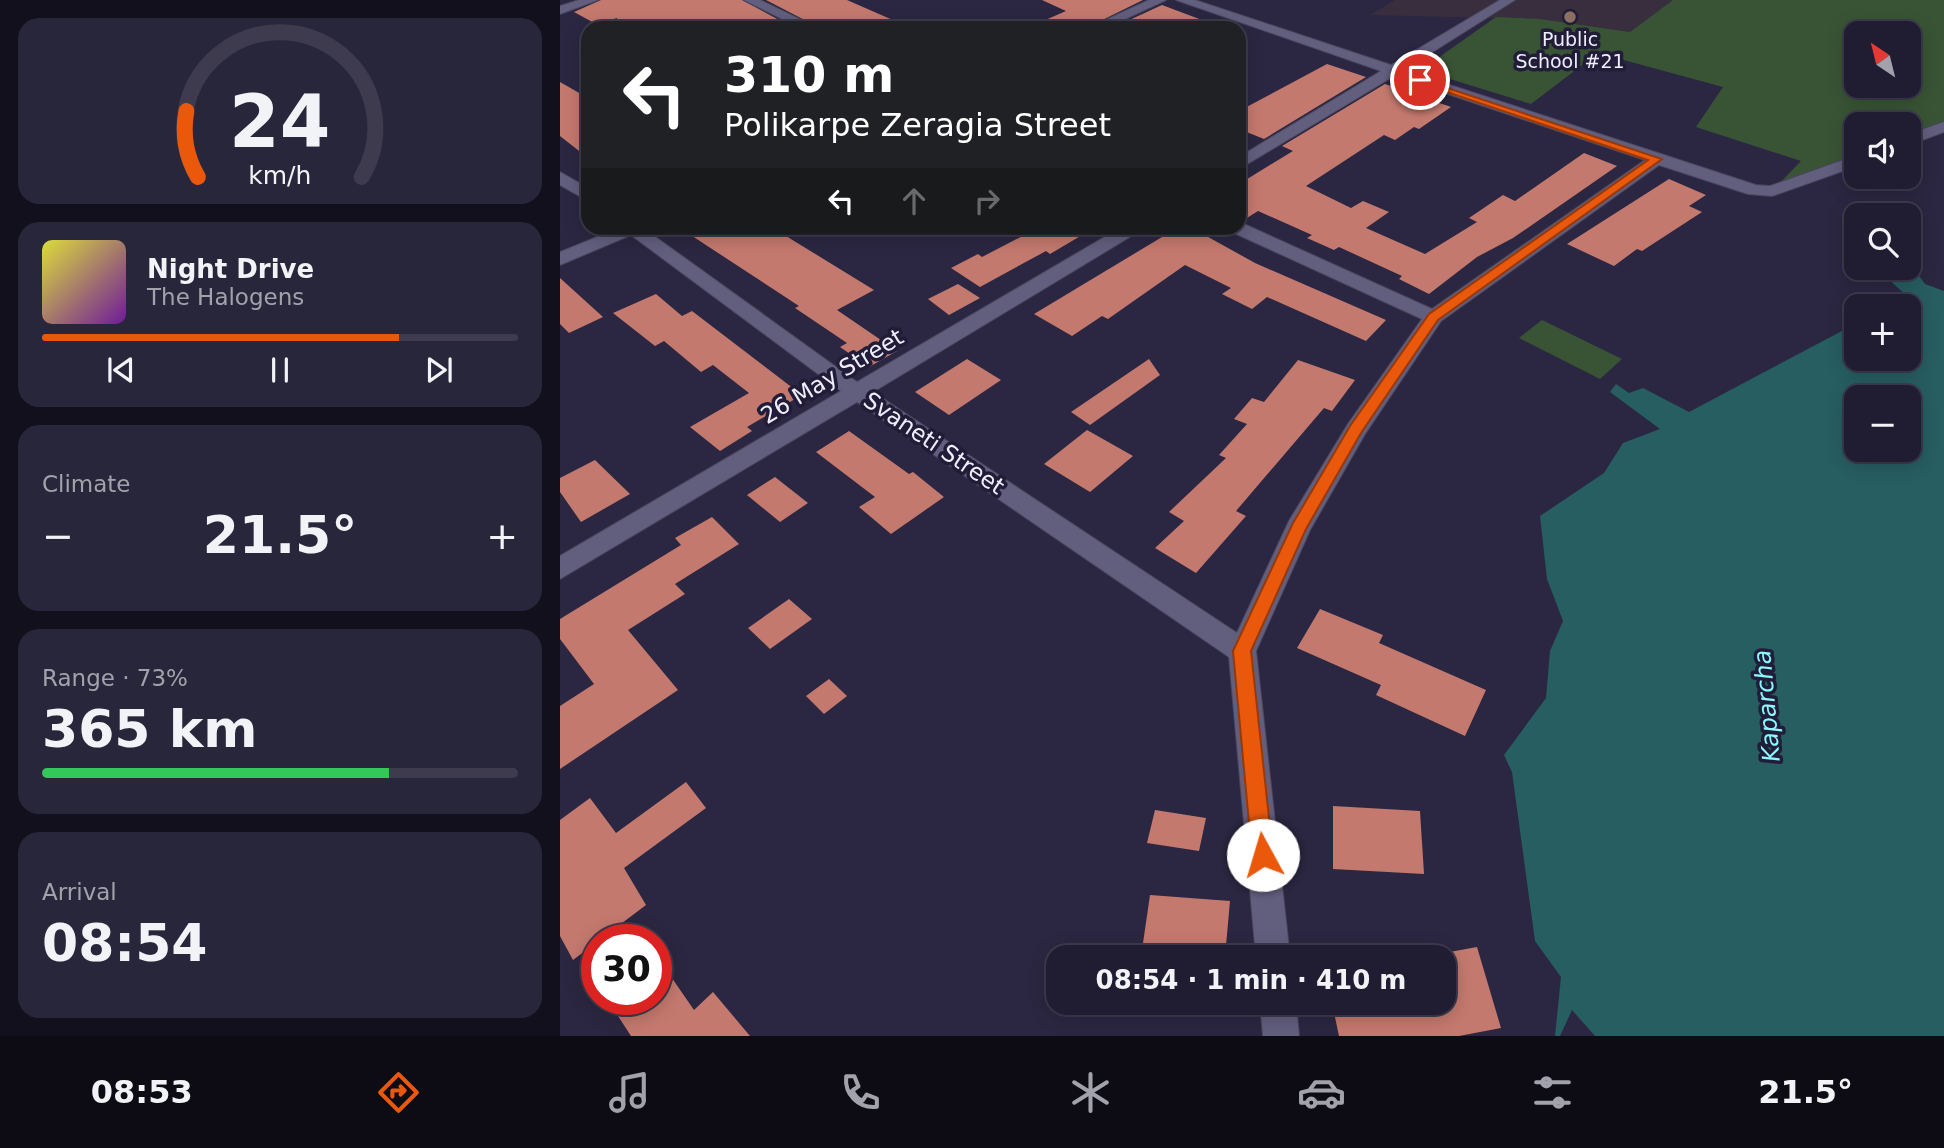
<!DOCTYPE html>
<meta charset="utf-8">
<style>
:root{--surface:#201d32;--page:#28263a;--text:#f1f3f6;--muted:#a2a2ac;--line:#3d3b4d;--accent:#ea580c}
body{margin:0;font-family:"DejaVu Sans",sans-serif;background:var(--page);color:var(--text);height:100vh;display:flex;flex-direction:column;font-size:26px;white-space:nowrap}
*{box-sizing:border-box;margin:0}
p{font-size:23px;color:var(--muted)}
.icon{flex:none;width:38px;height:38px;fill:none;stroke:currentColor;stroke-width:2;stroke-linecap:round;stroke-linejoin:round}
.map{position:relative;flex:1;overflow:hidden}
.panel{display:flex;flex-direction:column;gap:18px;padding:18px;background:#12101c;width:560px}
.panel>*{flex:none}
.banner{position:absolute;left:21px;top:21px;width:665px;height:214px;border-radius:21px;box-shadow:0 4px 18px #0003,0 0 0 2px var(--line);background:#202124;color:#fff;overflow:hidden}
.needle{width:46px;rotate:325deg}
.fabs{position:absolute;left:1284px;top:21px;display:grid;gap:14px}
.fabs a{display:grid;place-items:center;width:77px;height:77px;border-radius:14px;background:var(--surface);box-shadow:0 4px 18px #0003,0 0 0 2px var(--line);font-size:35px}
.speed{position:absolute;left:21px;top:924px;display:flex;gap:14px;font-size:35px;font-weight:700;text-align:center}
.speed>*{display:grid;place-content:center;width:91px;height:91px;border-radius:50%;background:var(--surface);box-shadow:0 4px 18px #0003,0 0 0 2px var(--line);line-height:1}
.speed .limit{border:10px solid #d22;background:#fff;color:#111}
.pin{position:absolute;display:grid;place-items:center;width:60px;height:60px;color:#fff;margin:-30px;border:4px solid #fff;border-radius:50%;box-shadow:0 2px 7px #0007}
.me{position:absolute;width:77px;margin:-38px;rotate:354deg;stroke-linejoin:round;filter:drop-shadow(0 0 5px #0008)}
.turn{display:flex;align-items:center;gap:24px;height:147px;padding:0 28px;font-size:32px}
.turn .icon{width:91px;height:91px;stroke-width:2.5}
.turn b{display:block;font-size:49px;line-height:60px}
.lanes{display:flex;align-items:center;height:66px;padding:0 28px;background:#0003;justify-content:center;gap:35px;direction:ltr}
.lanes .off{opacity:.35}
.big{font-size:52px;font-weight:800;line-height:1.1}
.panel .card{flex:1;display:flex;flex-direction:column;justify-content:center;gap:10px;min-width:0;padding:0 24px;border-radius:21px;background:var(--page)}
.panel .dial{align-items:center;gap:0}
.dial svg{height:182px;overflow:visible;fill:none;stroke:var(--line);stroke-width:7;stroke-linecap:round;text-anchor:middle}
.dial text{fill:var(--text);stroke:none}
.song{display:flex;align-items:center;gap:21px}
.cover{width:84px;height:84px;border-radius:10px;background:linear-gradient(135deg,hsl(60 70% 55%),hsl(280 70% 35%))}
.played{height:7px;border-radius:4px;background:linear-gradient(90deg,var(--accent) 75%,var(--line) 75%)}
.keys{display:flex;justify-content:space-around;direction:ltr}
.heat{display:flex;justify-content:space-between;align-items:center;font-size:38px;direction:ltr}
.charge{height:10px;border-radius:5px;background:linear-gradient(90deg,#34c759 73%,var(--line) 0)}
.trip{position:absolute;left:486px;top:945px;width:410px;height:70px;border-radius:21px;background:var(--surface);box-shadow:0 4px 18px #0003,0 0 0 2px var(--line);font-weight:800;line-height:70px;text-align:center}
.menu{display:flex;height:112px;justify-content:space-around;align-items:center;background:#0d0c14;color:var(--muted)}
.menu .icon{width:49px;height:49px}
.menu .on{color:var(--accent)}
.menu b{font-size:32px;color:var(--text)}
main{display:flex;flex:1;min-height:0}
.map>svg:first-child{display:block}
.education{fill:#392e3d}
.green{fill:#395435;fill-rule:evenodd}
.water{fill:#275e62;fill-rule:evenodd}
.building{fill:#c4796e}
.lines{fill:none;stroke-linecap:round;stroke-linejoin:round}
.street-casing{stroke:#49455b;stroke-width:2}
.street{fill:#625e7e;fill-rule:evenodd}
.route{fill:#ea580c;stroke:#983908;stroke-width:2}
.education-dot{fill:#8d6e63;stroke:#211d38;stroke-width:2.5}
.labels{text-anchor:middle;dominant-baseline:central;stroke-width:7;stroke-linejoin:round;paint-order:stroke}
.far-poi-label{font-size:19px;fill:#efeefc;stroke:#211d38}
.street-label{font-size:23px;fill:#efeefc;stroke:#211d38}
.water-label{font-size:24px;font-style:italic;fill:#8af8ff;stroke:#211d38}
</style>
<main>
<section class="panel">
<div class="card dial"><svg viewBox="0 0 100 80">
<path d="M14 69A42 42 0 1 1 86 69"/>
<path d="M14 69A42 42 0 0 1 9 40" stroke="#ea580c"/>
<text x="50" y="56" font-size="32" font-weight="700">24</text>
<text x="50" y="72" font-size="11">km/h</text>
</svg></div>
<div class="card">
<div class="song"><i class="cover"></i><div><b>Night Drive</b><p>The Halogens</p></div></div>
<div class="played"></div>
<div class="keys"><svg class="icon" aria-label="previous" viewBox="0 0 24 24"><path d="M18 5L8 12l10 7zM5 5v14"/></svg><svg class="icon" aria-label="pause" viewBox="0 0 24 24"><path d="M8 5v14M16 5v14"/></svg><svg class="icon" aria-label="next" viewBox="0 0 24 24"><path d="M6 5l10 7-10 7zM19 5v14"/></svg></div>
</div>
<div class="card"><p>Climate</p>
<div class="heat"><a>−</a><b class="big">21.5°</b><a>+</a></div>
</div>
<div class="card"><p>Range · 73%</p><b class="big">365 km</b><div class="charge"></div></div>
<div class="card"><p>Arrival</p><b class="big">08:54</b></div>
</section>
<div class="map">
<svg width="1384" height="1036" viewBox="0 0 1384 1036">
<rect width="100%" height="100%" fill="#2b2742"/>
<polygon class="education" points="835,0 1113,0 1070,32 980,19 810,15"/>
<g class="green">
<path d="M1113,0H1384V127L1349,140V124H1297V160L1212,191L1241,161L1136,127L1163,87L1038,53L971,104L861,70L936,17L980,19L1070,32ZM1297,33H1349V86H1297Z"/>
<polygon points="982,320 1062,359 1040,379 959,338"/>
</g>
<path class="water" d="M1349,262L1365,284L1384,291V1036H1035L1012,1010L1000,1036H995L1001,977L975,941L952,772L944,755L986,698L990,651L1003,621L987,579L980,516L1044,473L1063,443L1100,429L1050,392L1056,384L1069,393L1083,388L1129,412L1297,323V359H1349V306H1328L1347,296L1316,268H1349ZM1297,397H1349V450H1297Z"/>
<g class="building">
<polygon points="41,0 182,0 234,28 58,28 57,18 36,24 14,12"/>
<polygon points="206,0 287,0 351,28 260,28"/>
<polygon points="482,0 583,0 526,28 467,28 506,11"/>
<polygon points="602,5 658,26 658,28 552,28"/>
<polygon points="767,64 806,77 704,139 679,129 679,111"/>
<polygon points="0,82 28,98 28,158 0,136"/>
<polygon points="825,84 891,107 859,129 854,127 835,140 824,135 746,186 791,208 803,201 829,212 806,228 865,254 917,222 909,218 943,195 955,201 1024,153 1057,166 953,238 917,257 869,294 839,279 842,276 779,247 774,250 747,238 752,235 698,211 679,223 679,184 733,151 722,146"/>
<polygon points="1109,179 1146,195 1129,206 1142,212 1082,251 1077,249 1054,266 1007,244"/>
<polygon points="120,228 213,228 314,290 277,310 337,351 309,367 280,347 287,343 235,308 239,306"/>
<polygon points="478,228 534,228 490,254 486,251 420,287 391,268 418,254 422,257"/>
<polygon points="617,228 632,228 695,263 826,320 806,341 707,297 692,309 662,294 671,288 625,265 548,319 542,316 512,336 474,314"/>
<polygon points="0,278 43,317 9,333 0,324"/>
<polygon points="398,284 420,298 389,315 368,299"/>
<polygon points="96,294 122,316 132,311 242,395 187,427 192,431 160,451 130,427 189,393 153,365 141,372 104,341 95,346 53,313"/>
<polygon points="407,359 441,380 389,415 355,392"/>
<polygon points="589,359 600,375 530,425 511,412"/>
<polygon points="738,360 795,380 772,411 764,408 676,511 686,516 636,573 595,548 624,521 609,512 666,458 659,455 687,424 674,419 692,398 704,402"/>
<polygon points="527,430 573,456 530,492 484,464"/>
<polygon points="289,431 349,474 353,472 384,497 331,534 299,507 315,497 256,452"/>
<polygon points="35,460 70,494 21,522 0,492 0,478"/>
<polygon points="215,477 248,503 220,522 187,495"/>
<polygon points="152,517 179,544 115,584 125,594 68,630 118,690 0,769 0,706 34,684 0,639 0,619 121,545 115,538"/>
<polygon points="229,599 252,619 210,649 188,628"/>
<polygon points="760,609 823,635 819,643 926,690 905,736 816,695 821,685 737,648"/>
<polygon points="269,679 287,696 264,714 246,696"/>
<polygon points="126,782 146,808 64,868 86,905 13,960 0,936 0,820 30,798 56,833"/>
<polygon points="773,806 860,811 864,874 773,869"/>
<polygon points="595,810 646,818 639,851 587,843"/>
<polygon points="590,895 670,901 665,957 581,957"/>
<polygon points="917,947 941,1028 899,1036 779,1036 772,1003 884,1003 884,953"/>
<polygon points="96,955 134,1010 153,992 190,1036 71,1036 47,999 96,999"/>
</g>
<g class="lines">
<defs>
<g id="street">
<polygon points="19,0 38,0 0,14 0,6"/>
<polygon points="184,0 200,0 258,28 240,28"/>
<polygon points="589,0 606,0 546,28 528,28"/>
<polygon points="616,0 635,0 831,65 940,0 955,0 844,70 1196,185 1210,186 1297,155 1297,166 1212,196 1188,194 1099,165 881,321 805,434 750,530 696,651 730,957 696,957 669,657 297,402 0,579 0,556 281,391 71,235 0,265 0,252 59,228 83,228 297,382 560,228 581,228 578,232 313,392 677,633 729,521 788,424 862,319 672,232 669,228 684,224 872,309 1085,160 834,76 679,169 679,157 821,71"/>
<polygon points="1384,122 1384,132 1349,145 1349,134"/>
<polygon points="0,172 28,188 28,201 0,185"/>
<polygon points="700,1003 736,1003 739,1036 703,1036"/>
</g>
</defs>
<use href="#street" class="street-casing"/>
<use href="#street" class="street"/>
</g>
<polygon class="route" points="857,78 1102,159 878,320 801,433 746,529 691,651 713,855 710,862 703,865 695,862 692,855 673,651 733,523 790,426 869,314 1088,160 857,82"/>
<circle class="education-dot" cx="1010" cy="17" r="7"/>
<g class="labels">
<g class="far-poi-label">
<text x="1010" y="39">Public<tspan x="1010" dy="22">School #21</tspan></text>
</g>
<g class="street-label">
<text transform="translate(272 376) rotate(-31)">26 May Street</text>
<text transform="translate(374 443) rotate(34)">Svaneti Street</text>
</g>
<g class="water-label">
<text transform="translate(1207 706) rotate(-95)">Kaparcha</text>
</g>
</g>
</svg>
<div class="fabs">
<a><svg class="needle" viewBox="-14 -14 28 28"><path d="M0-13l5 13h-10z" fill="#e53935"/><path d="M0 13l5-13h-10z" fill="#a2a2ac"/></svg></a>
<a><svg class="icon" aria-label="sound" viewBox="0 0 24 24"><path d="M4 9h4l5-4v14l-5-4H4zM17 9q2 3 0 6"/></svg></a>
<a><svg class="icon" aria-label="search" viewBox="0 0 24 24"><circle cx="10" cy="10" r="6"/><path d="M15 15l6 6"/></svg></a>
<a>+</a>
<a>−</a>
</div>
<div class="speed"><div class="limit">30</div></div>
<div class="pin" style="left:860px;top:80px;background:#d93025"><svg class="icon" aria-label="arrive" viewBox="0 0 24 24"><path d="M6 21V4h12l-3 4 3 4H6"/></svg></div>
<svg class="me" style="left:703px;top:855px" viewBox="-20 -20 40 40"><circle r="19" fill="#fff"/><path d="M0-13L10 11 0 6-10 11z" fill="#ea580c"/></svg>
<div class="trip">08:54 · 1 min · 410 m</div>
<div class="banner">
<div class="turn"><svg class="icon" aria-label="left" viewBox="0 0 24 24"><path d="M17 20v-9H6M10 6l-5 5 5 5"/></svg><div><b>310 m</b>Polikarpe Zeragia Street</div></div>
<div class="lanes"><svg class="icon" aria-label="left" viewBox="0 0 24 24"><path d="M17 20v-9H6M10 6l-5 5 5 5"/></svg><svg class="icon off" aria-label="ahead" viewBox="0 0 24 24"><path d="M12 20V5M6 11l6-6 6 6"/></svg><svg class="icon off" aria-label="right" viewBox="0 0 24 24"><path d="M7 20v-9h11M14 6l5 5-5 5"/></svg></div>
</div>
</div>
</main>
<nav class="menu">
<b>08:53</b>
<svg class="icon on" aria-label="directions" viewBox="0 0 24 24"><path d="M12 3l9 9-9 9-9-9zM9 14v-3h6M13 9l2 2-2 2"/></svg>
<svg class="icon" aria-label="music" viewBox="0 0 24 24"><path d="M9 18V5l10-2v13"/><circle cx="6" cy="18" r="3"/><circle cx="16" cy="16" r="3"/></svg>
<svg class="icon" aria-label="phone" viewBox="0 0 24 24"><path d="M5 4h4l2 5-3 2q2 4 5 5l2-3 5 2v4C11 20 4 13 5 4z"/></svg>
<svg class="icon" aria-label="climate" viewBox="0 0 24 24"><path d="M12 3v18M4 7l16 10M4 17L20 7"/></svg>
<svg class="icon" aria-label="car" viewBox="0 0 24 24"><path d="M5 17H2v-5l4-1 3-4h7l3 4 3 1v5h-3M9 17h6M6 11h13"/><circle cx="7" cy="17" r="2"/><circle cx="17" cy="17" r="2"/></svg>
<svg class="icon" aria-label="filters" viewBox="0 0 24 24"><path d="M4 7h16M4 17h16"/><circle cx="9" cy="7" r="2"/><circle cx="15" cy="17" r="2"/></svg>
<b>21.5°</b>
</nav>
